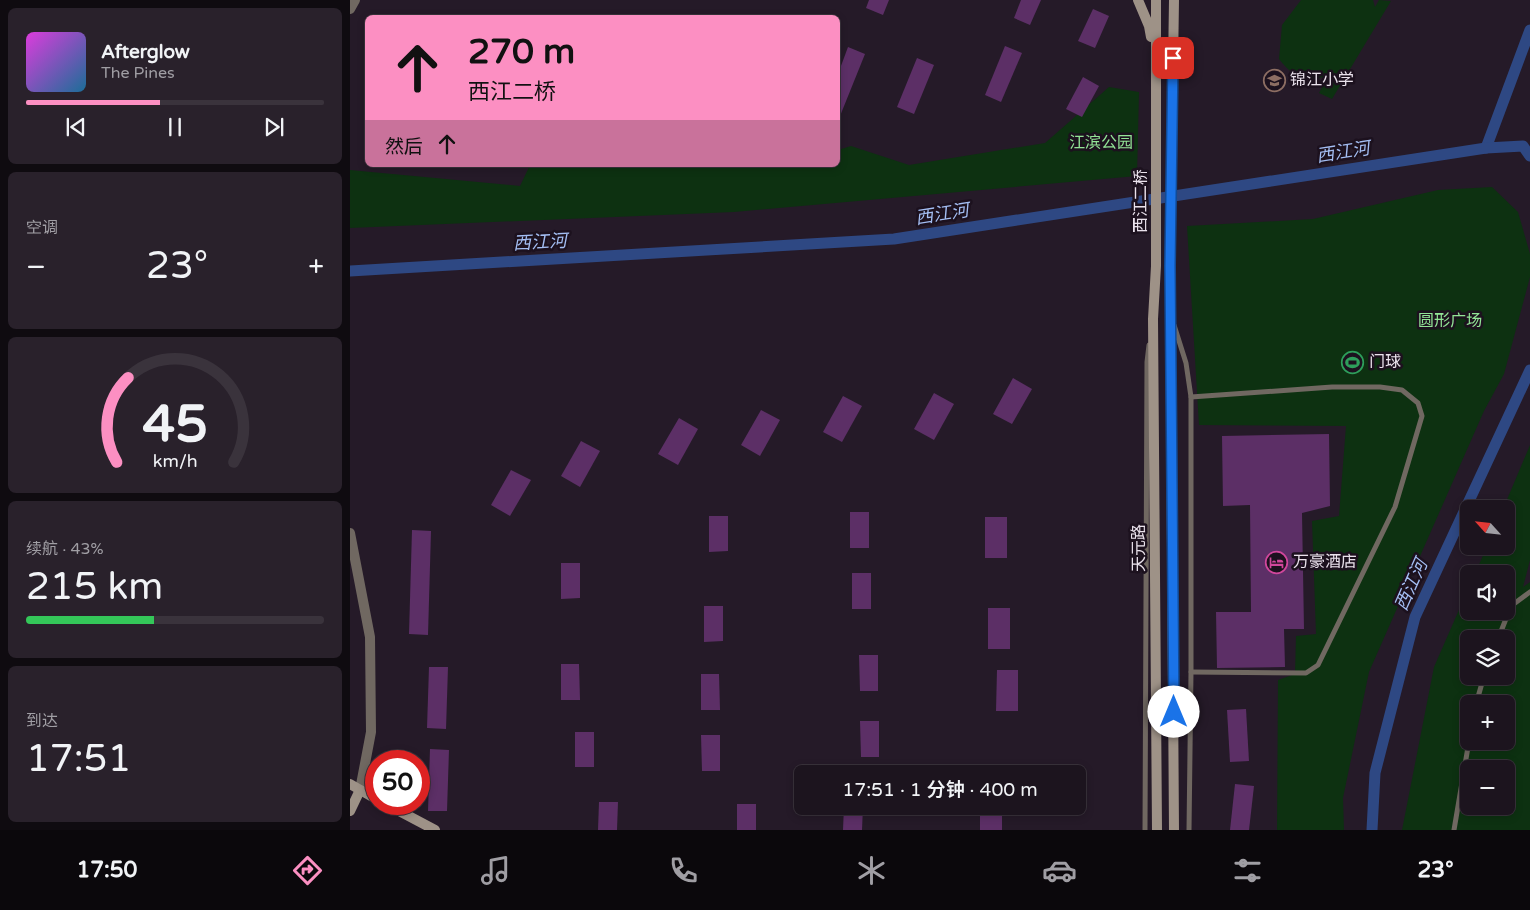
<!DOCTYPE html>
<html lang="zh">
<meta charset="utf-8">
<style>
:root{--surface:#1c141e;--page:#29212b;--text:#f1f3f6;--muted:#a09ea4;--line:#3a333c;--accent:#fc8fc2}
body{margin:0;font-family:"Varela Round","Noto Sans SC",sans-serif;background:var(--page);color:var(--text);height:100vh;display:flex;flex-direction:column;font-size:19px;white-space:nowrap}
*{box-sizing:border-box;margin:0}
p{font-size:16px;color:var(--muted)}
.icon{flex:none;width:28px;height:28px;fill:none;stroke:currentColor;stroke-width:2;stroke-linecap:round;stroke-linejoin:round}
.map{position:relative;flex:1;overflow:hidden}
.details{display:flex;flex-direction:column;gap:8px;padding:8px;background:#0f0b10;width:350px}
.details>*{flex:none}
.guide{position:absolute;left:15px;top:15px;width:475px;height:152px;border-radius:8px;box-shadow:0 2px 8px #0003,0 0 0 1px var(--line);background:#fc8fc2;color:#111;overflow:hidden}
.needle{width:32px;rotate:297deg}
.controls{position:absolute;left:1110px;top:500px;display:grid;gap:10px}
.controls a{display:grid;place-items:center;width:55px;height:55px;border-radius:8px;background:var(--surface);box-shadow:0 2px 8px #0003,0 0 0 1px var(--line);font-size:25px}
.speed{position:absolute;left:15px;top:750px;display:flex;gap:10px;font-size:25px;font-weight:700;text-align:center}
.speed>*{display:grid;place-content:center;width:65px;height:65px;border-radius:50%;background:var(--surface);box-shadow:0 2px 8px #0003,0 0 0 1px var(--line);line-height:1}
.speed .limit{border:8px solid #d22;background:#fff;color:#111}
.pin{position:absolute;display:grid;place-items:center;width:42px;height:42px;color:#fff;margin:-21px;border-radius:10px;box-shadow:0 2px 8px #0006}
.me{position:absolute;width:55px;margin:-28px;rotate:0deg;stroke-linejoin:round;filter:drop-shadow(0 0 4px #0008)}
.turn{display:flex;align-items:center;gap:18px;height:105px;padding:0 20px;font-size:22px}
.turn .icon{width:65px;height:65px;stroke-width:2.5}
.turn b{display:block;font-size:35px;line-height:42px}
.then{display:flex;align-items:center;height:48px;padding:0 20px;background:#0003;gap:10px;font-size:19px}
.big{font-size:38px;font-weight:600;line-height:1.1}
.details .widget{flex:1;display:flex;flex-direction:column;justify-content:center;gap:8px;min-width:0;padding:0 18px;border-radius:8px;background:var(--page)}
.details .dial{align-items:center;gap:0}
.dial svg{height:130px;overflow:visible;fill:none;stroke:var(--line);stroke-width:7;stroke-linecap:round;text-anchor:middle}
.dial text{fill:var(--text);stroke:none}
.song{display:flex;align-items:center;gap:15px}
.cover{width:60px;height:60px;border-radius:8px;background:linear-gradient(135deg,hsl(300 70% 55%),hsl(200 70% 35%))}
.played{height:5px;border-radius:2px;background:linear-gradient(90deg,var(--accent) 45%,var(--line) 45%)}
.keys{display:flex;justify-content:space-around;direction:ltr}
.heat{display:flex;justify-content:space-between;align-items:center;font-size:28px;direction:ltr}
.charge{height:8px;border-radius:4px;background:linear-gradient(90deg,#34c759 43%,var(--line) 0)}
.trip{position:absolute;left:444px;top:765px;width:292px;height:50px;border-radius:8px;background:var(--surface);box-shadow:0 2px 8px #0003,0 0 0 1px var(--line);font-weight:600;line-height:50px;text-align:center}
.tab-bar{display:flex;height:80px;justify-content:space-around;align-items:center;background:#0b080c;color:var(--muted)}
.tab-bar .icon{width:35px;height:35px}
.tab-bar .active{color:var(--accent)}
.tab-bar b{font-size:22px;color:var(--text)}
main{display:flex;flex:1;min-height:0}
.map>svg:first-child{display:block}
.green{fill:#0d3111;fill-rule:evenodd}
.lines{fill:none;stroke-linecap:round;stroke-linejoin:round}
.canal{stroke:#2e4883;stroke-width:11}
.building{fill:#5c2f66}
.service{stroke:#706861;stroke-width:5}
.tertiary{stroke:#706861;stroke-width:10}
.secondary{stroke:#9e9287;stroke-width:10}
.route-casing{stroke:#114b97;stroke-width:12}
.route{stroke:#1a73e8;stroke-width:9}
.labels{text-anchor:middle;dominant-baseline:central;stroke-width:5;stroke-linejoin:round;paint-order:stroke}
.poi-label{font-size:16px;fill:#eae2ec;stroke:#1c111e;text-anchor:start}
.park-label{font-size:16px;fill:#92e496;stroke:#1c111e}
.street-label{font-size:16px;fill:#eae2ec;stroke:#1c111e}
.water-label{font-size:18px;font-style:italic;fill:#a4bef3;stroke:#1c111e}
</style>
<main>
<section class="details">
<div class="widget">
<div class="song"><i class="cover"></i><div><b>Afterglow</b><p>The Pines</p></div></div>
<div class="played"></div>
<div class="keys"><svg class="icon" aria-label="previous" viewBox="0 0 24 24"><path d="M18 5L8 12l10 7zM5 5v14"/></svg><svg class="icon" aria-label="pause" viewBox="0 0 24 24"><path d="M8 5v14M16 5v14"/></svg><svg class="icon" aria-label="next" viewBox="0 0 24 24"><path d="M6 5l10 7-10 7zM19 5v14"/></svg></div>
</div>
<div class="widget"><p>空调</p>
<div class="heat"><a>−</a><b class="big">23°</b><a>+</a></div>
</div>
<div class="widget dial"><svg viewBox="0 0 100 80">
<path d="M14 69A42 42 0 1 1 86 69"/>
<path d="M14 69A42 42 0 0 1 21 17" stroke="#fc8fc2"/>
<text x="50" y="56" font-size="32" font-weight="700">45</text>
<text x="50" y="72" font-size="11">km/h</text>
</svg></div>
<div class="widget"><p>续航 · 43%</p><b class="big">215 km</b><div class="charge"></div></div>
<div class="widget"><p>到达</p><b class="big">17:51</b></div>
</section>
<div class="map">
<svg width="1180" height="830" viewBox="0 0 1180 830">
<rect width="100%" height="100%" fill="#251a28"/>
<g class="green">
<path d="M951,0H1023L1025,7L1029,0L1041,1L982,99L969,93L978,76C957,82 942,77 929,59L932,25Z"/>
<polygon points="759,87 789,92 787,176 384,212 0,228 0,170 170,186 180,165 488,165 488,150 501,146 559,165 695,143"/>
<polygon points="1142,187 1168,212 1180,254 1180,277 1154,374 1134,411 1019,672 993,798 994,830 927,830 928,680 945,674 946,636 966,634 962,521 989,516 996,426 849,425 837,226 963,219 1088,190"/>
<path d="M1180,445V560L1173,587L1180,582V830H1052L1084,667L1119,587V611H1156V574H1125L1137,546H1156V509H1153ZM1119,639H1156V676H1119ZM1119,704H1156V741H1119ZM1119,769H1156V806H1119Z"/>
</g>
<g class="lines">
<g class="canal">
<polyline points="1136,148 1180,30"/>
<polyline points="0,271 544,239 1136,148 1173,146 1180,156"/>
<polyline points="1022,830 1025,773 1065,617 1180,370"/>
</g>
</g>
<g class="building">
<polygon points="519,0 539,0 533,15 516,8"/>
<polygon points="671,0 691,0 680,25 664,18"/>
<polygon points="743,9 759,16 745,48 728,41"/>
<polygon points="655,46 672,53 651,102 635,95"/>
<polygon points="498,47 515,54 488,121 488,74"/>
<polygon points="567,58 584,65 564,114 547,107"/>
<polygon points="733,77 749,86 732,117 716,109"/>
<polygon points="663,378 682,389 662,424 643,414"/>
<polygon points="584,393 604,404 584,440 564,429"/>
<polygon points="493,396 512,406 492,442 473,432"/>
<polygon points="411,410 430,420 410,456 391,445"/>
<polygon points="329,418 348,429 328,465 308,454"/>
<polygon points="979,434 980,506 952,513 954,629 934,629 935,667 867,668 866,612 901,612 900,505 873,506 872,436"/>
<polygon points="231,441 250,451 230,487 211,476"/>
<polygon points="161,470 181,480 160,516 141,505"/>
<rect x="500" y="512" width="19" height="36"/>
<polygon points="359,516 378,516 378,551 359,552"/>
<rect x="635" y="517" width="22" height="41"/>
<polygon points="62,530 81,531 78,635 59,634"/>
<polygon points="211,563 230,563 230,598 211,599"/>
<rect x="502" y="573" width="19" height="36"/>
<polygon points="354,606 373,606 373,641 354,642"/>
<rect x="638" y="608" width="22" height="41"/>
<polygon points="509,655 528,655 528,691 510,691"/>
<polygon points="211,664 229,664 230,700 211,700"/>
<polygon points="79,667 98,667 96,729 77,728"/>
<polygon points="647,670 668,670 668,711 646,711"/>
<polygon points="351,674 369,674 370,710 351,710"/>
<polygon points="896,709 899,761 880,762 877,710"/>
<polygon points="510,721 529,721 529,757 511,757"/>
<rect x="225" y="732" width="19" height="35"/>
<polygon points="351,735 370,735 370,771 352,771"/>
<polygon points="80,749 99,750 97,811 78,811"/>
<polygon points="885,784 904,786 899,830 880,830"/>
<polygon points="249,802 268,802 267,830 248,830"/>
<rect x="387" y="804" width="19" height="26"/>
<polygon points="494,806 513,806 512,830 493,830"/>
<rect x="630" y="806" width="22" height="24"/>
</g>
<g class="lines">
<g class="service">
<polyline points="824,325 836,363 841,397 841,672 839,830"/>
<polyline points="841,397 982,387 1030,387 1052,390 1068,403 1072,416 1045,507 968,665 956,673 841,672"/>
<polyline points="1148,639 1161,606 1180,592"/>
<polyline points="1126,704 1134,676"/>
<polyline points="795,830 797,362 799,345"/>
<polyline points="1104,830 1119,741"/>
</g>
<g class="tertiary">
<polyline points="0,9 5,0"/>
<polyline points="0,533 20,637 21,732 10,790"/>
</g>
<g class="secondary">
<polyline points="788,0 799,26 801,37"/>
<polyline points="806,0 806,266 803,319 807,830"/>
<polyline points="0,784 26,799"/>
<polyline points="36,804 85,830"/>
<polyline points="0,811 10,790"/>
<polyline points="824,830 820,266 824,0"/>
</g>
</g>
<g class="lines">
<defs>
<polyline id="route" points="823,58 820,266 824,712"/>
</defs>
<use href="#route" class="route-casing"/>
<use href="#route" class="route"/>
</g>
<defs>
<symbol id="school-ring" viewBox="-11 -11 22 22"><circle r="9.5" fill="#1c111e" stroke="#8d6e63" stroke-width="1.5"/><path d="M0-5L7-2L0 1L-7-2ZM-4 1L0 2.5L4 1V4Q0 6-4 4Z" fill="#8d6e63"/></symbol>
<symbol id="stadium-ring" viewBox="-11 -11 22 22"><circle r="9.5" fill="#1c111e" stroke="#2e9e5b" stroke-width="1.5"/><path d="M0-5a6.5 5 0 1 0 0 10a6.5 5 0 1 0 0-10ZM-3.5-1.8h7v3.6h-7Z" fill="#2e9e5b"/></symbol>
<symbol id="hotel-ring" viewBox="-11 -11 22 22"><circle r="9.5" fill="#1c111e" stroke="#d1479c" stroke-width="1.5"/><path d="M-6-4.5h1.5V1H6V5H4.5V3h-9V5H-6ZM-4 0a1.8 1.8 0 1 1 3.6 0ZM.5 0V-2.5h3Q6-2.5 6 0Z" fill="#d1479c"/></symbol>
</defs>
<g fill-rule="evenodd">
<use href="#school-ring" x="912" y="68" width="25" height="25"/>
<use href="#stadium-ring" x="990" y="350" width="25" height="25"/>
<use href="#hotel-ring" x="914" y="550" width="25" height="25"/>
</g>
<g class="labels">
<g class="poi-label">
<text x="940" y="80">锦江小学</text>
<text x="1019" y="362">门球</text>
<text x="943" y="562">万豪酒店</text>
</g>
<g class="park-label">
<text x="751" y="143">江滨公园</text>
<text x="1100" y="321">圆形广场</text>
</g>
<g class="street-label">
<text transform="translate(791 201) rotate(-90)">西江二桥</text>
<text transform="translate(789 548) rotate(-90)">天元路</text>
</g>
<g class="water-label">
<text transform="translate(993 152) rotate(-9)">西江河</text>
<text transform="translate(592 214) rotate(-9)">西江河</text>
<text transform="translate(190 242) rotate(-3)">西江河</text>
<text transform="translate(1061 585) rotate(-66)">西江河</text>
</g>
</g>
</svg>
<div class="controls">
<a><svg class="needle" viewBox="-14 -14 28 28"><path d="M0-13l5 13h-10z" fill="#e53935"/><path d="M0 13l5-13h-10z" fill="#a09ea4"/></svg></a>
<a><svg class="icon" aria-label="sound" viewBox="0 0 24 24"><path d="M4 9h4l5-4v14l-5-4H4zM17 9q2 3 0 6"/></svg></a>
<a><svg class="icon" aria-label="layers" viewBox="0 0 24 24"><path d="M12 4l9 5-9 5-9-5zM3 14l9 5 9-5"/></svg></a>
<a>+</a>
<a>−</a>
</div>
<div class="speed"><div class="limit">50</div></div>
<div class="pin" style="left:823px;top:58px;background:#d93025"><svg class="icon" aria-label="arrive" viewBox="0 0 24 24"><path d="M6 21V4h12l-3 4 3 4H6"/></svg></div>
<svg class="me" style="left:824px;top:712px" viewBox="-20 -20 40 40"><circle r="19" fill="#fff"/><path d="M0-13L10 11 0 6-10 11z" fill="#1a73e8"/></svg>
<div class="trip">17:51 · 1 分钟 · 400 m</div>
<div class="guide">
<div class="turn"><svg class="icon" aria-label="ahead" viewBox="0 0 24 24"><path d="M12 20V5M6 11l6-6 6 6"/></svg><div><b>270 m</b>西江二桥</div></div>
<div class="then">然后<svg class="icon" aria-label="ahead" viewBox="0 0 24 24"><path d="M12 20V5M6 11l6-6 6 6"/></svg></div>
</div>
</div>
</main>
<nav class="tab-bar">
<b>17:50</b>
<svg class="icon active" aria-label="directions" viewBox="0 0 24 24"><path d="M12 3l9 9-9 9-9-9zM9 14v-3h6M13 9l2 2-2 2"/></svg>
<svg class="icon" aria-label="music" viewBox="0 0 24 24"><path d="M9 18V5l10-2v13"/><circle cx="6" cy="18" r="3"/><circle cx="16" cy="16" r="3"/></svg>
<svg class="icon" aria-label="phone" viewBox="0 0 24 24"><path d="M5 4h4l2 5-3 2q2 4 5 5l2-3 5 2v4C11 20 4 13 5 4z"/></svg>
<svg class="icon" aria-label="climate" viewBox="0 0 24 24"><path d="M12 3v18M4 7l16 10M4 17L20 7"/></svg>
<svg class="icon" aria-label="car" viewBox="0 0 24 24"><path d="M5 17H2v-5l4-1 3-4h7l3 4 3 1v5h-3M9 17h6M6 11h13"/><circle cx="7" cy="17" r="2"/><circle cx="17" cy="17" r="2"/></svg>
<svg class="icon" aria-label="filters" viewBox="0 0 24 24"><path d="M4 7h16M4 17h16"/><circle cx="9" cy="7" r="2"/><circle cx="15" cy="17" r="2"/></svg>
<b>23°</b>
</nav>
